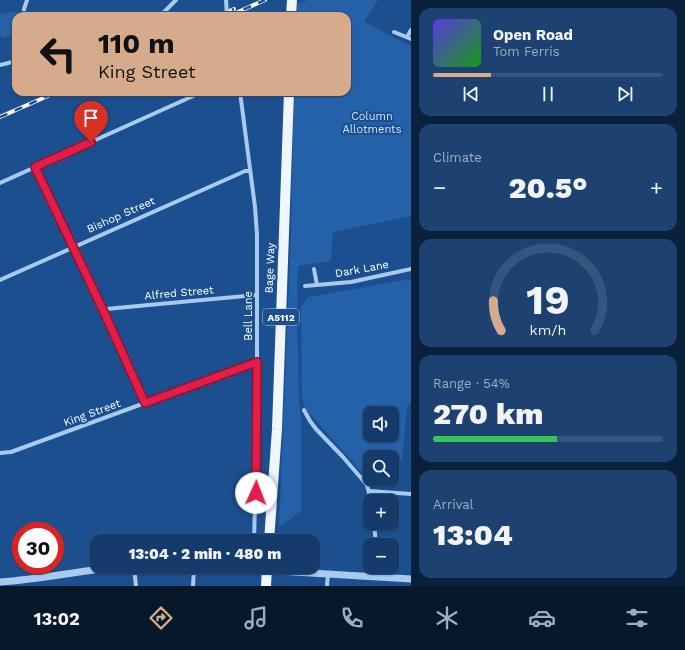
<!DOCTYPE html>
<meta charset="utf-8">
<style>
:root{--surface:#143b6b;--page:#1d4271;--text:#f1f3f6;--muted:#9dadc1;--line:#33557e;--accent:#d6ab8b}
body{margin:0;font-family:"Work Sans",sans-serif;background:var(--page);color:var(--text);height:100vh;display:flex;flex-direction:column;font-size:15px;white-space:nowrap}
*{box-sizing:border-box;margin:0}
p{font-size:13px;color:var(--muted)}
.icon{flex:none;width:22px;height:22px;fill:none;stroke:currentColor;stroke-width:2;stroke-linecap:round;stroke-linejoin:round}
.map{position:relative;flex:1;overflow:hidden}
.details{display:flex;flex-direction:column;gap:8px;padding:8px;background:#0b203b;width:274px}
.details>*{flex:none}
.hud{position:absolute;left:12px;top:12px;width:339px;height:84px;border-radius:12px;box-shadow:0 1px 3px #0004,0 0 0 1px var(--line);background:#d6ab8b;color:#111;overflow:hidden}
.tools{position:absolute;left:363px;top:406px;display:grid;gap:8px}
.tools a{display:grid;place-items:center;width:36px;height:36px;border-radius:8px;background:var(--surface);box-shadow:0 1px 3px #0004,0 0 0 1px var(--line);font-size:20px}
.speed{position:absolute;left:12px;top:522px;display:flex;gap:8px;font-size:20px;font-weight:700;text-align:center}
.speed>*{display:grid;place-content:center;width:52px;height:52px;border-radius:50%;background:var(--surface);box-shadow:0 1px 3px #0004,0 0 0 1px var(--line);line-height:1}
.speed .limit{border:6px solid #d22;background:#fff;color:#111}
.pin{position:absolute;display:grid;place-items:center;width:34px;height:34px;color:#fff;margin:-41px -17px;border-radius:50% 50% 50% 0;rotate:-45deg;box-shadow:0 0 4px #0007}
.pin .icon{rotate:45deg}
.me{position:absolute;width:44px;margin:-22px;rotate:2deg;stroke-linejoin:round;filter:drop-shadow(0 0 3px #0008)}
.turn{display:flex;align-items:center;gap:14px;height:84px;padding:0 20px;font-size:18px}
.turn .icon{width:52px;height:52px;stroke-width:2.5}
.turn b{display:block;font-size:28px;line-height:34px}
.big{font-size:30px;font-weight:800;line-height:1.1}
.details .card{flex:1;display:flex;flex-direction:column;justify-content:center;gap:6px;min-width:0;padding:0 14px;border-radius:12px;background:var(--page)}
.details .dial{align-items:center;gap:0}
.dial svg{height:104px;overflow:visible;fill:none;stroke:var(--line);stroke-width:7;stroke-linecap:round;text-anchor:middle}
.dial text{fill:var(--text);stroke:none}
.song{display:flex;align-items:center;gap:12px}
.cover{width:48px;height:48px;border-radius:6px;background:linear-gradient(135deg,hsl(250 70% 55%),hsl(120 70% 35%))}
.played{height:4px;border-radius:2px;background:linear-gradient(90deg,var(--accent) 25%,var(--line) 25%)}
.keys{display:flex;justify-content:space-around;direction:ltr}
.heat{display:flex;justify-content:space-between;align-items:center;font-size:22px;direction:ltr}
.charge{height:6px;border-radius:3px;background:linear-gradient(90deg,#34c759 54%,var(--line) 0)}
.trip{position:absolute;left:90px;top:534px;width:230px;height:40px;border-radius:12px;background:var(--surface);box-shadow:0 1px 3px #0004,0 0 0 1px var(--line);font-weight:800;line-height:40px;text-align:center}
.dock{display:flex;height:64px;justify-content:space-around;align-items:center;background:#08182b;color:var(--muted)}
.dock .icon{width:28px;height:28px}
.dock .active{color:var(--accent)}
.dock b{font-size:18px;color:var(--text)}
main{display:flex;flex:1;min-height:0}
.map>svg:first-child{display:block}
.green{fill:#2461a8;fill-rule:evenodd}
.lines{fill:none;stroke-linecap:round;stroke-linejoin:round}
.minor{stroke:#a9c9ee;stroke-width:4}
.tertiary{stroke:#a9c9ee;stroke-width:7}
.primary{stroke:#f0f6ff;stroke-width:10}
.rail-casing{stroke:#fff;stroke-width:4}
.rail{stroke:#1b4f8f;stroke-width:2.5;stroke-dasharray:8;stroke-linecap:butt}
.minor-bridge{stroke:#a9c9ee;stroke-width:4}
.tertiary-bridge{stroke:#a9c9ee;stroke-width:7}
.route-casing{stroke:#92132f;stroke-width:10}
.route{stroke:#e11d48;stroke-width:7}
.labels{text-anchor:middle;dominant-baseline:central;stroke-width:4;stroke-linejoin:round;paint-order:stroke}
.shield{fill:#1b4f8f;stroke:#bbcadd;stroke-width:1}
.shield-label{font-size:10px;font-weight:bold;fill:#fff}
.park-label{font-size:11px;fill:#cfe3fa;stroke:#1b4f8f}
.street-label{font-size:11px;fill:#fff;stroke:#1b4f8f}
</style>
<main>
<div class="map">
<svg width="411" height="586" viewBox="0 0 411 586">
<rect width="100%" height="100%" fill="#1b4f8f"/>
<g class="green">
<polygon points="308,0 378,0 364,22 411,46 411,216 333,232 331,261 298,266 297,307 299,403 301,420 301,511 279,527 291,234 294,92 347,92 347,16 297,16 297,4"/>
<polygon points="17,11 17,16 16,16 16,31 11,33 11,35 2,38 1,36 0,36 0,14"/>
<path d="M411,279V404L407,406L402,460L392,459V457H370V462L361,471L305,408L302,397L301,307L308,297ZM370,413H392V435H370Z"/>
</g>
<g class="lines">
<g class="minor">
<polyline points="24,16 24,9 27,0"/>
<polyline points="160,16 176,0"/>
<polyline points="394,32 411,39"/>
<polyline points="407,37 411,30"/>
<polyline points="0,65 16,61"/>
<polyline points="240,92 255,207 257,235 257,431 254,541"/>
<polyline points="35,167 103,310 145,403"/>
<polyline points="0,183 202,92"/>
<polyline points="314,269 317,285"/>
<polyline points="0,280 234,176 245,171 250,171"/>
<polyline points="305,286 351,282 411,269"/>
<polyline points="103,310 106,309 257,295"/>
<polyline points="304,410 310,421 316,429 343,457 367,485 371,501"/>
<polyline points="0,453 11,452 257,362"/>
<polyline points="369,491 411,494"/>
<polyline points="374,523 376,545"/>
<polyline points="134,567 136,586"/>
<polyline points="375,576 375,567"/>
<polyline points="193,586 194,569"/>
<polyline points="327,586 328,574"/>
</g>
<g class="tertiary">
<polyline points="159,567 260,571"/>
<polyline points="277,571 411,579"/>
<path d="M0,582C40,579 79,571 119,567"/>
</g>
<g class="primary">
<polyline points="291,16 292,0"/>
<polyline points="269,541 277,429 289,92"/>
<polyline points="266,586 267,567"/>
</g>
<defs>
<g id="rail">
<polyline points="217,16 234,9"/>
<polyline points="229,16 265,0"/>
<polyline points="0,117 57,92"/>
</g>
</defs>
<use href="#rail" class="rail-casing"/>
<use href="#rail" class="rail"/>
<polyline class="minor-bridge" points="226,0 227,16"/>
<polyline class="tertiary-bridge" points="260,571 277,571"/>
</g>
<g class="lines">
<defs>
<polyline id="route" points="91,142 35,167 103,310 145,403 257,362 256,493"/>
</defs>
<use href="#route" class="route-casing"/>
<use href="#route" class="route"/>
</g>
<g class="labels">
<rect class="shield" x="263" y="309" width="36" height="16" rx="3"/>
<g class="shield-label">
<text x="281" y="317">A5112</text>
</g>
<g class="park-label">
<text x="372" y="116">Column<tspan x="372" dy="13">Allotments</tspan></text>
</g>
<g class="street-label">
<text transform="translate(121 215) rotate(-24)">Bishop Street</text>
<text transform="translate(270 268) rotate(-88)">Bage Way</text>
<text transform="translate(362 269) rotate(-10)">Dark Lane</text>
<text transform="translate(179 293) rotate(-5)">Alfred Street</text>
<text transform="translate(248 316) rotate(-90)">Bell Lane</text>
<text transform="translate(92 413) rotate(-20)">King Street</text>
</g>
</g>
</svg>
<div class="tools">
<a><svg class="icon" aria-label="sound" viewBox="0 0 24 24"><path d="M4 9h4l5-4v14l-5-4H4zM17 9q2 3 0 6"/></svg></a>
<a><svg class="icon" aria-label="search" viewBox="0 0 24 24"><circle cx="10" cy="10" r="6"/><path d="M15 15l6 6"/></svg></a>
<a>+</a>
<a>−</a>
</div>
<div class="speed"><div class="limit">30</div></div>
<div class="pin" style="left:91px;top:142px;background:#d93025"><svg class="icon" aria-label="arrive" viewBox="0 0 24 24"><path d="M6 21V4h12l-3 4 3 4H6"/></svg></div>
<svg class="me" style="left:256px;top:493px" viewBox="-20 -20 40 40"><circle r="19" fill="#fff"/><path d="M0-13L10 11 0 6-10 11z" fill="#e11d48"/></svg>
<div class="trip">13:04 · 2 min · 480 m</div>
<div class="hud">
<div class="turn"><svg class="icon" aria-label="left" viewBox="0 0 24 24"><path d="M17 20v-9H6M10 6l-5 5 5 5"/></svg><div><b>110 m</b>King Street</div></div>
</div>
</div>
<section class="details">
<div class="card">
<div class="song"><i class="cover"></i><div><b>Open Road</b><p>Tom Ferris</p></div></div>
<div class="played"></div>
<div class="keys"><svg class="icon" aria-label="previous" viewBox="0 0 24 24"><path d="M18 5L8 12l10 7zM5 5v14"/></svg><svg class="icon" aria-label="pause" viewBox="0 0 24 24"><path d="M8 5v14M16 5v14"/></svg><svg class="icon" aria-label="next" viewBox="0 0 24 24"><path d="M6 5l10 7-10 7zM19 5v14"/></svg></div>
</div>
<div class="card"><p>Climate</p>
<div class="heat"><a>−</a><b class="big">20.5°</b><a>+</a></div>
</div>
<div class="card dial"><svg viewBox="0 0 100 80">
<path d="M14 69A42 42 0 1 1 86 69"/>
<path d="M14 69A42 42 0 0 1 8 46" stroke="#d6ab8b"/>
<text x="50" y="56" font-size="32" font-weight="700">19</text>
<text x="50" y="72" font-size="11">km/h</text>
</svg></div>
<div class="card"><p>Range · 54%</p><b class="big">270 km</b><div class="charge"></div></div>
<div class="card"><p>Arrival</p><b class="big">13:04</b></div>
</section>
</main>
<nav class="dock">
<b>13:02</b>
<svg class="icon active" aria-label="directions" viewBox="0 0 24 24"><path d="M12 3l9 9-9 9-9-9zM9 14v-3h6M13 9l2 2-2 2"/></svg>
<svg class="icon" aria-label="music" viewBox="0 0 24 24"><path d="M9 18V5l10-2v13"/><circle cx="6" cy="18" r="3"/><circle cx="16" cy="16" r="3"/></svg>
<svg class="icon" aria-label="phone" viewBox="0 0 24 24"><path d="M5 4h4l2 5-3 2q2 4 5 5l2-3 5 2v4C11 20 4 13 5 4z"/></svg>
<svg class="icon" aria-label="climate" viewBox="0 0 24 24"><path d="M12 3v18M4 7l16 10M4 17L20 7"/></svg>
<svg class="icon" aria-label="car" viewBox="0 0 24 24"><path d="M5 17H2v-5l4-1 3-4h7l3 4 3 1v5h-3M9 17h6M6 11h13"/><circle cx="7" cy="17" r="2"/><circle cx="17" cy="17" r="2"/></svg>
<svg class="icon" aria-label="filters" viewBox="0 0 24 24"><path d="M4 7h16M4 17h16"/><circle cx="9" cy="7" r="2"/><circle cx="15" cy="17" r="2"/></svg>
</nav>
